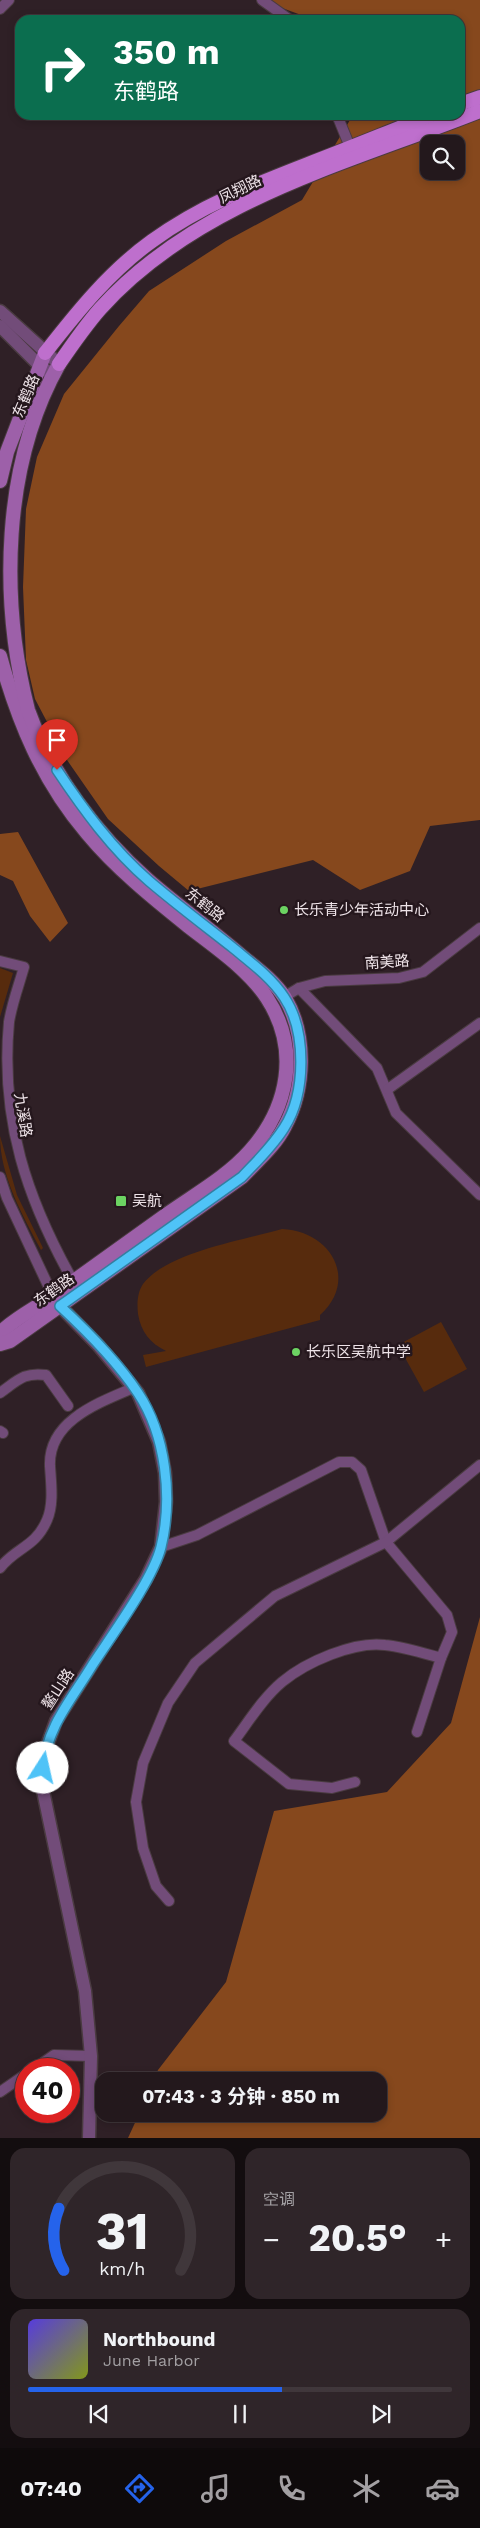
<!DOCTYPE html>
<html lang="zh">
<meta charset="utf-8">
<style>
:root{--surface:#23181c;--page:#2f2529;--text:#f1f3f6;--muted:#a3a0a3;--line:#40373b;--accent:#2563eb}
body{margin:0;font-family:"Work Sans","Noto Sans SC",sans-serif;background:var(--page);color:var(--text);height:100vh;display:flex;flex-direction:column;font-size:19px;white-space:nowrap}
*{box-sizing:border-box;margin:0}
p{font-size:16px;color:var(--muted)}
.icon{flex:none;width:28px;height:28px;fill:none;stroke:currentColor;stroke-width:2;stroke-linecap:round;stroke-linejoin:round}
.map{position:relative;height:2138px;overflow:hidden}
.drawer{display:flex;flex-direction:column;gap:10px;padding:10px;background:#130d0f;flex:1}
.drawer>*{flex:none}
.banner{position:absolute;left:15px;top:15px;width:450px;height:105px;border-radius:15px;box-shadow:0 2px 8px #0003,0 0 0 1px var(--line);background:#0b6e4f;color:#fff;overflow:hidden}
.buttons{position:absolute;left:420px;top:135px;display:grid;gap:10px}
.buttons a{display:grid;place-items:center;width:45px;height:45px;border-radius:10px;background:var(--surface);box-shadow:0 2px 8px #0003,0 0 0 1px var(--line);font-size:25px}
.speed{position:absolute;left:15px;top:2058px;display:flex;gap:10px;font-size:25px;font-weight:700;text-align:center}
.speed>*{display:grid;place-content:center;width:65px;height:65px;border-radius:50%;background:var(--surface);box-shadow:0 2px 8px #0003,0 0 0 1px var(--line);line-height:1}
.speed .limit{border:8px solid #d22;background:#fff;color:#111}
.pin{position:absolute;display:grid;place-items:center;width:42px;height:42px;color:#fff;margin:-51px -21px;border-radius:50% 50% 50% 0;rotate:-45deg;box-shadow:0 0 5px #0007}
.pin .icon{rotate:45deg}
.me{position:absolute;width:55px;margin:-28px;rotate:10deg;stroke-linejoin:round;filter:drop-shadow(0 0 4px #0008)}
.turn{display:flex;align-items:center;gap:18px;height:105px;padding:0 15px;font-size:22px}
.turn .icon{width:65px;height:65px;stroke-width:2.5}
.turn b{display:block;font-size:35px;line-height:42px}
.big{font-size:38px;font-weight:700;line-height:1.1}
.drawer .tile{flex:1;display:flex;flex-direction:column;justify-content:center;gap:8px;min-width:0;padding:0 18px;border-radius:15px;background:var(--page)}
.drawer .dial{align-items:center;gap:0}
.dial svg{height:130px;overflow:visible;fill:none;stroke:var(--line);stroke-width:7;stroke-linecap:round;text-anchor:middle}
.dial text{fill:var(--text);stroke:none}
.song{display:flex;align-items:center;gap:15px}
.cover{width:60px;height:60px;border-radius:8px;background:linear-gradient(135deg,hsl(250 70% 55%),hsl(70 70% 35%))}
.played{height:5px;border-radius:2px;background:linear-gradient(90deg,var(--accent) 60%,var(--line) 60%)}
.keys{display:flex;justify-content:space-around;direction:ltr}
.heat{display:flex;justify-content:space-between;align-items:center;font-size:28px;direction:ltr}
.drawer .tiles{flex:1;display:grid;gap:10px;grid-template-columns:1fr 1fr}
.tile:last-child{grid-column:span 2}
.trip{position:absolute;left:95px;top:2072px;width:292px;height:50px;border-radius:15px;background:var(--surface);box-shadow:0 2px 8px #0003,0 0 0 1px var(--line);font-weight:700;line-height:50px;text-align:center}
.dock{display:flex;height:80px;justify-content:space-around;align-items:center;background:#0e0a0b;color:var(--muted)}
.dock .icon{width:35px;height:35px}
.dock .current{color:var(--accent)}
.dock b{font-size:22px;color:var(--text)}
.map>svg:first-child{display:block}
.green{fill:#572b0d}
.forest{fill:#86481d;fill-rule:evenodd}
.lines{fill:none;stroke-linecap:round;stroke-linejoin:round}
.minor-casing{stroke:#4a3b41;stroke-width:12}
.tertiary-casing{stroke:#4a3b41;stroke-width:15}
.secondary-casing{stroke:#4a3b41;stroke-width:16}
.primary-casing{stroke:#4a3b41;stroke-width:16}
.minor{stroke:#724c79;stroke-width:10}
.tertiary{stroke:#724c79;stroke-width:12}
.secondary{stroke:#9d60a9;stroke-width:14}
.primary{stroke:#be6fcd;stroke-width:14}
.route-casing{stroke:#337fa1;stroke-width:12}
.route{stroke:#4fc3f7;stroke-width:9}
.poi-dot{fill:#6cd362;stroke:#25171d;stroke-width:2}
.labels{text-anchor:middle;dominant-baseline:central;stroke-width:5;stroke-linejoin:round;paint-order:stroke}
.street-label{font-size:15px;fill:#eee3e8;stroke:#25171d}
.poi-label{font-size:15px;fill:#eee3e8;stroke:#25171d;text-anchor:start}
</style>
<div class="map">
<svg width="480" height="2138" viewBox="0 0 480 2138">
<rect width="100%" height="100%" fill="#2f2026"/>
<g class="green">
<polygon points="0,968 13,973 0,1017"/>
<path d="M0,1136L17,1195L43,1248L41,1250C23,1216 0,1176 0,1136Z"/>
<path d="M282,1229C331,1231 359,1280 320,1315V1320L146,1367L143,1355L166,1351C150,1343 141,1332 138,1314C137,1304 137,1293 143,1284C167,1252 244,1240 282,1229Z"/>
<polygon points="441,1322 467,1369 424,1392 398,1345"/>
</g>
<g class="forest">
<path d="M260,0H480V820L430,826L410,871L360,890L313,860L189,891L159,866L108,819L67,760L35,699L26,660L23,587L26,509L37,457L64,394L119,326L149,291L226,241L302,200L353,115H460V20H315ZM429,144H456V171H429Z"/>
<polygon points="18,832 68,923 50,942 30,916 13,881 0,875 0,834"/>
<polygon points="480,1617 480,2138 128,2138 139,2114 379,2114 379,2081 153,2081 158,2070 226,1982 274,1811 387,1792 451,1723"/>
</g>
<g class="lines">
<defs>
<g id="minor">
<polyline points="262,0 290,20"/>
<polyline points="0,9 9,0"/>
<polyline points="337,115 350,147"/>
<path d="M0,961L24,967C19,985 12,1003 9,1022C0,1120 27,1199 73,1281"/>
<polyline points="299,988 377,1068 396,1113 480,1195"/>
<polyline points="284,997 299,988 325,981 399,978 423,972 480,928"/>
<polyline points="388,1089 480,1023"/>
<polyline points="0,1177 7,1198 53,1296"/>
<path d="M0,1393C18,1380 24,1372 46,1375L68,1406"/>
<polyline points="0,1431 3,1433"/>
<polyline points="161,1547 197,1535 339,1462 352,1462 361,1470 386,1542 447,1615 452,1632 441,1658 417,1732"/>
<path d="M0,1568C16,1547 35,1548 47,1520C54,1504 51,1483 50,1466C48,1421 98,1403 133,1388"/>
<path d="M355,1782L332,1788L289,1784L234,1741C249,1721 263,1698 282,1682C306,1662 354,1641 385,1645C404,1647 423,1653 441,1658"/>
<polyline points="169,1901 156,1886 143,1848 136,1802 143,1763 168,1703 195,1663 275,1596 386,1542 480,1465"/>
<polyline points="34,2069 54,2055 91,2056"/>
<polyline points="0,2092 26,2074"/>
</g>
<g id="tertiary">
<polyline points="0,311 59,364"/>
<polyline points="0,326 40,366 53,375"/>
<polyline points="60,1306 98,1345 138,1393 159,1442 165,1473 166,1502 161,1547 146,1579 56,1721 45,1751 42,1786 85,1991 91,2056 89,2138"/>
</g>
<g id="secondary">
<polyline points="0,481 7,452 45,353"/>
<path d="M0,656C18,721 42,780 87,833C116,868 153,898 188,926C215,947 248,969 267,998C300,1049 289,1107 250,1151C227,1177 194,1195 166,1215C128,1242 91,1269 53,1296C36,1308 15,1318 0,1333"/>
<path d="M0,1344L10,1341L242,1177C257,1161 275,1146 285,1126C305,1089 307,1035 285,998C275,982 259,970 244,958C213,931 179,907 148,880C97,835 51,774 28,710C0,600 2,465 59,364"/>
</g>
<g id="primary">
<polyline points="460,104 480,97"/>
<path d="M45,353C77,312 110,271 152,241C200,206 254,185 308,164C350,148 391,131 432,115"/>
<path d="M59,364C72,345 85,326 100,309C198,200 349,163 480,111"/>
</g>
</defs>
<use href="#minor" class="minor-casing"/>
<use href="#tertiary" class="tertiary-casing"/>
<use href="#secondary" class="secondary-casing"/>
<use href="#primary" class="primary-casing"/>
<use href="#minor" class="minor"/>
<use href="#tertiary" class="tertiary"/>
<use href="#secondary" class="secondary"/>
<use href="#primary" class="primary"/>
</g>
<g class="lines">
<defs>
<path id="route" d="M43,1768C47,1726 72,1699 93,1664C112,1635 153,1579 161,1547C173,1498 166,1435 138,1393C117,1361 88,1332 60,1306L242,1177C257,1161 272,1147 284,1128C306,1094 307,1031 284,997C271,977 250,962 232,947C204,925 176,904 149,881C112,849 83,809 57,770"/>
</defs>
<use href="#route" class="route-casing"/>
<use href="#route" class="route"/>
</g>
<g class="poi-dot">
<circle cx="284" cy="910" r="5"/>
<rect x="115" y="1195" width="12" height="12" rx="2.5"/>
<circle cx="296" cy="1352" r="5"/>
</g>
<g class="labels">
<g class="street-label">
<text transform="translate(240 189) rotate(-26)">凤翔路</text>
<text transform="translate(26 396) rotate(-67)">东鹤路</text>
<text transform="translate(205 905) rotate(39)">东鹤路</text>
<text transform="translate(387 962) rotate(-4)">南美路</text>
<text transform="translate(23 1115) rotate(81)">九溪路</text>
<text transform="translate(54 1290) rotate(-35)">东鹤路</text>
<text transform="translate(58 1689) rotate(-57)">鳌山路</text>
</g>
<g class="poi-label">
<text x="294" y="910">长乐青少年活动中心</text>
<text x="132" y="1201">吴航</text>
<text x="306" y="1352">长乐区吴航中学</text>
</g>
</g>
</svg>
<div class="buttons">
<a><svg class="icon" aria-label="search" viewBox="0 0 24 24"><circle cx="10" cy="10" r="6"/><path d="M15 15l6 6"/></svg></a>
</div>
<div class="speed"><div class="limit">40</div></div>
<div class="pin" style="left:57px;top:770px;background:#d93025"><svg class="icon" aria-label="arrive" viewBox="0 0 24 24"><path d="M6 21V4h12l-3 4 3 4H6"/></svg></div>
<svg class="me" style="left:43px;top:1768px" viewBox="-20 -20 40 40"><circle r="19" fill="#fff"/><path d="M0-13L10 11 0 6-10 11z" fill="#4fc3f7"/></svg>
<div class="trip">07:43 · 3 分钟 · 850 m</div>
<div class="banner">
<div class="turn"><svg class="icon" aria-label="right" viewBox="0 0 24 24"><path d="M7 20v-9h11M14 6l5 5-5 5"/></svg><div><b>350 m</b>东鹤路</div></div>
</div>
</div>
<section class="drawer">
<div class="tiles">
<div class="tile dial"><svg viewBox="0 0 100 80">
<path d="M14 69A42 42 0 1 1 86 69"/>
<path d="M14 69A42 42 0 0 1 11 31" stroke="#2563eb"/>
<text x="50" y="56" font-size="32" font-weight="700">31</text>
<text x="50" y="72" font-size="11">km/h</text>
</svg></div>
<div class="tile"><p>空调</p>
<div class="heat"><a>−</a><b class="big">20.5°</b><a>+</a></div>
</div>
<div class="tile">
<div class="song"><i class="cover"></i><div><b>Northbound</b><p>June Harbor</p></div></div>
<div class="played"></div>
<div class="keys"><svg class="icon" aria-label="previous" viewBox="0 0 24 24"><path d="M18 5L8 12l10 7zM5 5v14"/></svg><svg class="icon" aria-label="pause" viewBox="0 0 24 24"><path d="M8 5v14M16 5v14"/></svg><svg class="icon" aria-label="next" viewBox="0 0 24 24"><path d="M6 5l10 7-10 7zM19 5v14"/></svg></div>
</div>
</div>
</section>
<nav class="dock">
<b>07:40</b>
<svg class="icon current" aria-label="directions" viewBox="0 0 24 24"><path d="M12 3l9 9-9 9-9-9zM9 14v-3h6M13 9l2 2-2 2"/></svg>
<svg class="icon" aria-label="music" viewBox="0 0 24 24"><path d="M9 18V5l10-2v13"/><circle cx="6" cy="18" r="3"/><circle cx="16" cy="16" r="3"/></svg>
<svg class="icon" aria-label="phone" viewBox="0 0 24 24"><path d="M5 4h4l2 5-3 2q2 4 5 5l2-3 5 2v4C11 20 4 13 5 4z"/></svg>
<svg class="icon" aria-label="climate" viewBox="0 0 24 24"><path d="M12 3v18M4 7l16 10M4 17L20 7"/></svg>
<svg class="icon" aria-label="car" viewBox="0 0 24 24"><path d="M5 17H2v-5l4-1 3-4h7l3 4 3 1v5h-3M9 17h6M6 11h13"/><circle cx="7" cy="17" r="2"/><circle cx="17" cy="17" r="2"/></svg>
</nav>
